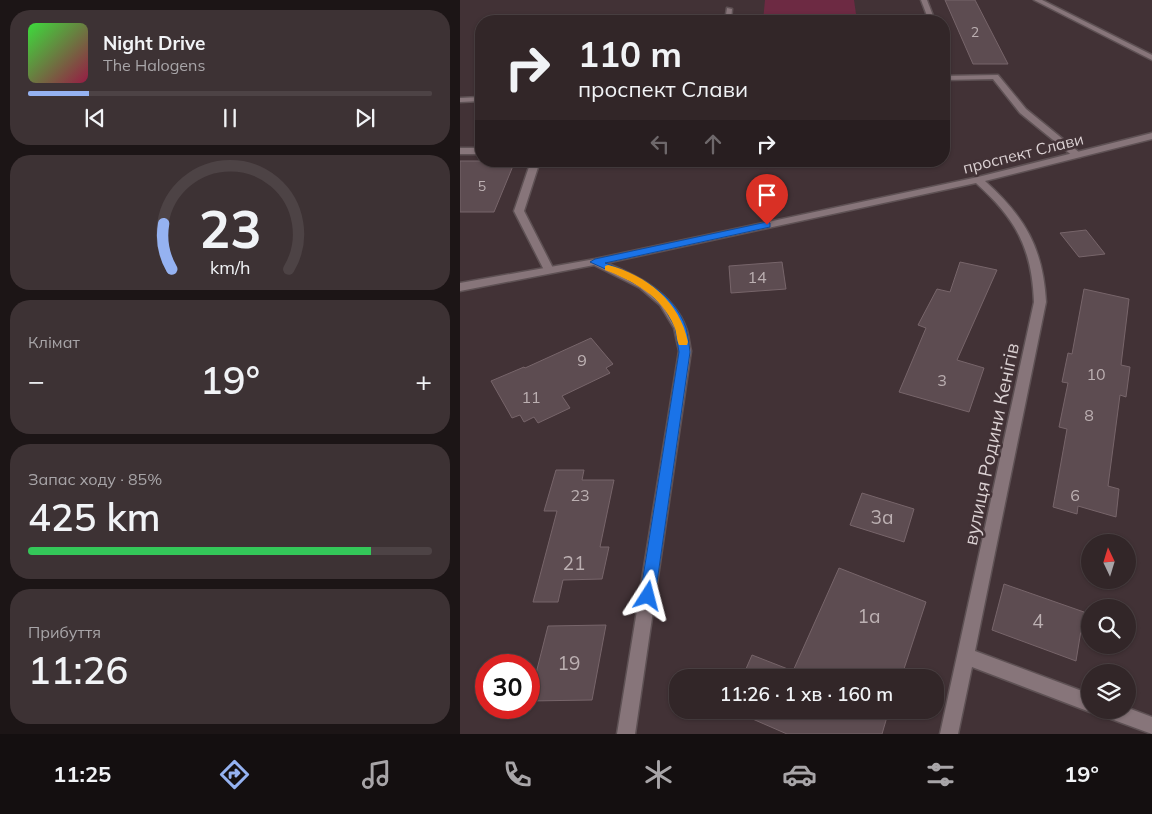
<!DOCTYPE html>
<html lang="uk">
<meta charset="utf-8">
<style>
:root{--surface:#322628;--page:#3d3234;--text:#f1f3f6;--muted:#a8a5a8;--line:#4d4345;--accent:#95b2f1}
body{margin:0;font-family:Mulish,sans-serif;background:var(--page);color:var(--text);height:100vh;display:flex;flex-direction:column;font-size:19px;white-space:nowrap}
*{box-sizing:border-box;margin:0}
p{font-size:16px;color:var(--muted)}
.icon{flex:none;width:28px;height:28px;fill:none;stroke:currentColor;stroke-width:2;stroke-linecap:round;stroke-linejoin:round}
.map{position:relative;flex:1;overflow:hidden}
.panel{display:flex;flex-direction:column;gap:10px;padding:10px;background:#1c1516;width:460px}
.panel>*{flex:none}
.hud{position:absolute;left:15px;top:15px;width:475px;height:152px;border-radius:20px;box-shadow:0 1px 4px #0004,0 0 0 1px var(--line);background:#322628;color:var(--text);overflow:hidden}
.needle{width:32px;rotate:356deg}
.controls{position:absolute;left:621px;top:534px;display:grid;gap:10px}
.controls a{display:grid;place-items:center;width:55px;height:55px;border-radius:50%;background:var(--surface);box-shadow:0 1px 4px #0004,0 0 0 1px var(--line);font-size:25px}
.speed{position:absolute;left:15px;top:654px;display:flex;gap:10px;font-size:25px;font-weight:700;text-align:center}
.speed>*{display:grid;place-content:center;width:65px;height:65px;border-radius:50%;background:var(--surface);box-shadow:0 1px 4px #0004,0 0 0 1px var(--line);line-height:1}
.speed .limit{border:8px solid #d22;background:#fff;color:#111}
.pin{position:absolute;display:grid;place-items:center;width:42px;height:42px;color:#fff;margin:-51px -21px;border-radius:50% 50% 50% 0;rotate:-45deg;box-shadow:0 0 5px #0007}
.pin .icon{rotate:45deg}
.me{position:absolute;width:55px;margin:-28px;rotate:9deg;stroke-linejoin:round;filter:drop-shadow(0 0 4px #0008)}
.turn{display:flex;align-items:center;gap:18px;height:105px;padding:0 20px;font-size:22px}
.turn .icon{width:65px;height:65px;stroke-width:2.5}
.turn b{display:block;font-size:35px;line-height:42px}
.lanes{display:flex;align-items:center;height:48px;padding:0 20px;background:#0003;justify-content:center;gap:25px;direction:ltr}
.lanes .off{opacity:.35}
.big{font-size:38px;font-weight:600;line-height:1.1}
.panel .widget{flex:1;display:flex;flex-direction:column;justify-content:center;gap:8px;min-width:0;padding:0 18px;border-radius:20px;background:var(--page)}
.panel .dial{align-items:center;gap:0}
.dial svg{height:130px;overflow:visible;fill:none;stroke:var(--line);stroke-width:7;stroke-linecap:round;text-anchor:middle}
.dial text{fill:var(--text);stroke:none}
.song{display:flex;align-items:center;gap:15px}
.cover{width:60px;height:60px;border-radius:8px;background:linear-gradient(135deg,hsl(120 70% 55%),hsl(340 70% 35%))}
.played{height:5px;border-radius:2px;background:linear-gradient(90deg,var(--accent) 15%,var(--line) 15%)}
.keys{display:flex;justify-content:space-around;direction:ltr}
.heat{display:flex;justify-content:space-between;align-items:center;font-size:28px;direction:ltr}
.charge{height:8px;border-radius:4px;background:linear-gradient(90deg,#34c759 85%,var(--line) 0)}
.trip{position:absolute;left:209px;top:669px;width:275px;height:50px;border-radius:20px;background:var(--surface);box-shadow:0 1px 4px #0004,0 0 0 1px var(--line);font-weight:600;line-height:50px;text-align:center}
.dock{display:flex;height:80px;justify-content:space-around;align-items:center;background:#140f10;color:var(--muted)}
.dock .icon{width:35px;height:35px}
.dock .current{color:var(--accent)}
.dock b{font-size:22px;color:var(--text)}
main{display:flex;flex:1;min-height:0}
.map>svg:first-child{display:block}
.green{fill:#6d2a43}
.building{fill:#5d4c51;stroke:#77656a}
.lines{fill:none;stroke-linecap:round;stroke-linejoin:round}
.lane-casing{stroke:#5e5154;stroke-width:3}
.street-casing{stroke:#5e5154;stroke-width:3}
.lane{fill:#87757a;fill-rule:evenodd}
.street{fill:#87757a;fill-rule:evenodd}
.route{fill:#1a73e8;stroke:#114b97}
.slow{fill:#f59e0b}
.labels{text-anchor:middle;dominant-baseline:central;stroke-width:5;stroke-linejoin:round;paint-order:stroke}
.far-number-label{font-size:14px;fill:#bcb0b2}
.far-street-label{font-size:16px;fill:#dbd1d3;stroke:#423236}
.number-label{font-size:16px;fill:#bcb0b2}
.street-label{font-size:19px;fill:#dbd1d3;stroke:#423236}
.near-number-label{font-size:19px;fill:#bcb0b2}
</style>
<main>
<section class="panel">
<div class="widget">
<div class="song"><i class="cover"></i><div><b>Night Drive</b><p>The Halogens</p></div></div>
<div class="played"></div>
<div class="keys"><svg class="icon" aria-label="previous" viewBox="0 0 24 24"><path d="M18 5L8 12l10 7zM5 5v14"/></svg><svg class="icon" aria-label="pause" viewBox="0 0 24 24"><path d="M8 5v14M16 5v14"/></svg><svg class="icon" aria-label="next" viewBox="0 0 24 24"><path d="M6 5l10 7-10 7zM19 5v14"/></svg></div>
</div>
<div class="widget dial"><svg viewBox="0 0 100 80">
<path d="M14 69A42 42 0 1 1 86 69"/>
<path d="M14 69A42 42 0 0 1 9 41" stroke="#95b2f1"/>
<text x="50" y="56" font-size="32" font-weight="700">23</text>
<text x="50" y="72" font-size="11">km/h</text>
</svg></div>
<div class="widget"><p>Клімат</p>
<div class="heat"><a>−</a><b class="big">19°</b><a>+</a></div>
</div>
<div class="widget"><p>Запас ходу · 85%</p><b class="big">425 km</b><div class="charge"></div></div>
<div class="widget"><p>Прибуття</p><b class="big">11:26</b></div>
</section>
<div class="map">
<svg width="692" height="734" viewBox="0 0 692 734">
<rect width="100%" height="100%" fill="#423236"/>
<polygon class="green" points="305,0 394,0 397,21 303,21"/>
<g class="building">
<polygon points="485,0 515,0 548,64 513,64"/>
<polygon points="0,161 55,161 34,212 0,212"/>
<polygon points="626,230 645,254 619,257 600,233"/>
<polygon points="322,262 326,289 271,293 269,266"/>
<polygon points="500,262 537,270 497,360 524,368 509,412 439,392 466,328 458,325 477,289 490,292"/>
<polygon points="624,289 669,299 661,365 670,367 666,397 660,395 648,486 659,489 656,517 618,506 617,514 593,507 607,429 599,427 608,383 602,382 608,353 612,354"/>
<polygon points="131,338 153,364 146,368 150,373 102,396 110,408 78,423 74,417 64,422 60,415 52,418 31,381 64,367 65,368"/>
<polygon points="96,470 124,470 122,480 154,480 140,547 149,547 142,579 103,580 98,602 73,602 97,511 84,511"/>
<polygon points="402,493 454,509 444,542 390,525"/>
<polygon points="379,568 466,602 441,678 282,678 292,655 333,671"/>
<polygon points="544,584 624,612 616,661 532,630"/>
<polygon points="146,625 132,700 69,701 88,626"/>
<polygon points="272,710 429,710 422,734 327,734"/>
</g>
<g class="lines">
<defs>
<g id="lane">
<polygon points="461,0 467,0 475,21 469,21"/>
<polygon points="267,8 272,9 271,21 265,21"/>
<polygon points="538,75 566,109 620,153 620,157 614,157 560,113 533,79 484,80 484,76"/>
<polygon points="21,97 21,101 0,102 0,98"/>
<rect x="0" y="148" width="21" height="6"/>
<polygon points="71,161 80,161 64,211 94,270 89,273 84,270 54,211"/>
</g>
<g id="street">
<polygon points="574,0 582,0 692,55 692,60"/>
<path d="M692,133V139L525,181C565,217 583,248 586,302L515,651L630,694V710H635L630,712L512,667L498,734H480L574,302C572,248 556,219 516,183L146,263C178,276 213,293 226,328C229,335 229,343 231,351L175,734H157L219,351L214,328L200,305L180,288L134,265L0,291V283L135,259L518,177Z"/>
<polygon points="668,708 692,717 692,734 643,716 640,710 668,710"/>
</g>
</defs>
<use href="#lane" class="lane-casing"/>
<use href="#street" class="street-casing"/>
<use href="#lane" class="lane"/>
<use href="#street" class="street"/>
</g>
<path class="route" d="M307,222L310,223V227L145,263C177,275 214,292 226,328C228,336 229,344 230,352L195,596L193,601L188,603L182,601L180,596L219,352L215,327L204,307L186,290L163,277L130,262L135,259Z"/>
<path class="slow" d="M148,265C187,275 220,302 228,342L227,345H219C216,339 217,332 214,326C202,296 173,281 145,270V266Z"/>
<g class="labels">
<g class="far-number-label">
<text x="515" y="32">2</text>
<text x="22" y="186">5</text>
</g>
<g class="far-street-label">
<text transform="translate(563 153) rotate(-14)">проспект Слави</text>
</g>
<g class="number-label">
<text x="297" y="277">14</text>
<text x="122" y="360">9</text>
<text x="636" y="374">10</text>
<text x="482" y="380">3</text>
<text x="71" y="397">11</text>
<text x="629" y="415">8</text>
<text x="120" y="495">23</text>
<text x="615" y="495">6</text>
</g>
<g class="street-label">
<text transform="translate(531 444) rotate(-78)">вулиця Родини Кенігів</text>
</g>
<g class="near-number-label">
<text x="422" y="517">3а</text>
<text x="114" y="563">21</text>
<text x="409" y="616">1а</text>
<text x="578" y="621">4</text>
<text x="109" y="663">19</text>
</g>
</g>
</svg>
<div class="controls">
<a><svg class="needle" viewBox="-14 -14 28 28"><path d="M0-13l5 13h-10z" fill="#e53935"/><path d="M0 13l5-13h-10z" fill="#a8a5a8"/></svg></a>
<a><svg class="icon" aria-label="search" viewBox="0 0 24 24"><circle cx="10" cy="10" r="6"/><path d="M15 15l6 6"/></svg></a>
<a><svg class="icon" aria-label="layers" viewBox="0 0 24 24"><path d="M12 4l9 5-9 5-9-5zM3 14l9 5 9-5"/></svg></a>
</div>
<div class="speed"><div class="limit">30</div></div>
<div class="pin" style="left:307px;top:225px;background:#d93025"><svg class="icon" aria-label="arrive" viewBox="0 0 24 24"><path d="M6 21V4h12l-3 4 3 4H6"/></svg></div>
<svg class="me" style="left:188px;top:596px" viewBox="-20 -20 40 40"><path d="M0-17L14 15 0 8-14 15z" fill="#1a73e8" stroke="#fff" stroke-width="4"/></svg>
<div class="trip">11:26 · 1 хв · 160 m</div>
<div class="hud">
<div class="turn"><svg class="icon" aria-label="right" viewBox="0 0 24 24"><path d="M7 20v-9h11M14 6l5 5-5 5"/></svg><div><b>110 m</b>проспект Слави</div></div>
<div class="lanes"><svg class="icon off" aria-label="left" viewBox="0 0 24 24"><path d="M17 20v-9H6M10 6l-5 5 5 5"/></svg><svg class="icon off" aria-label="ahead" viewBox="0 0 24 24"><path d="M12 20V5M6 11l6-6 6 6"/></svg><svg class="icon" aria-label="right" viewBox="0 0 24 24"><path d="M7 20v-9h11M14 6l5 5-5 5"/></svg></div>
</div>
</div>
</main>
<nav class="dock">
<b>11:25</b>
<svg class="icon current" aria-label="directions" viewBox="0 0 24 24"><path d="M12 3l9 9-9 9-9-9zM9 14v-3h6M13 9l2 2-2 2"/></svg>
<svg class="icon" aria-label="music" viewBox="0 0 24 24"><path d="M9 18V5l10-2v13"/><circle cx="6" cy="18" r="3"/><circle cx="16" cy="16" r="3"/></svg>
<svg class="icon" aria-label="phone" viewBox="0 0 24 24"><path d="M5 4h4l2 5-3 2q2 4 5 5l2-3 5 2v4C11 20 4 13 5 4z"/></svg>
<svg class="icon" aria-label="climate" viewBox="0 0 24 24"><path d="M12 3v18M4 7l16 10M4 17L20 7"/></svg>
<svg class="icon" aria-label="car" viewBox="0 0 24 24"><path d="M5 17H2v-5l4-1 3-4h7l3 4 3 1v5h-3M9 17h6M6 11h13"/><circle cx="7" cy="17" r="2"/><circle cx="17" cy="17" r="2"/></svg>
<svg class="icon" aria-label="filters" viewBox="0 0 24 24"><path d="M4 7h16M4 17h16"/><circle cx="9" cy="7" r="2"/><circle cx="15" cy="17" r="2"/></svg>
<b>19°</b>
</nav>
